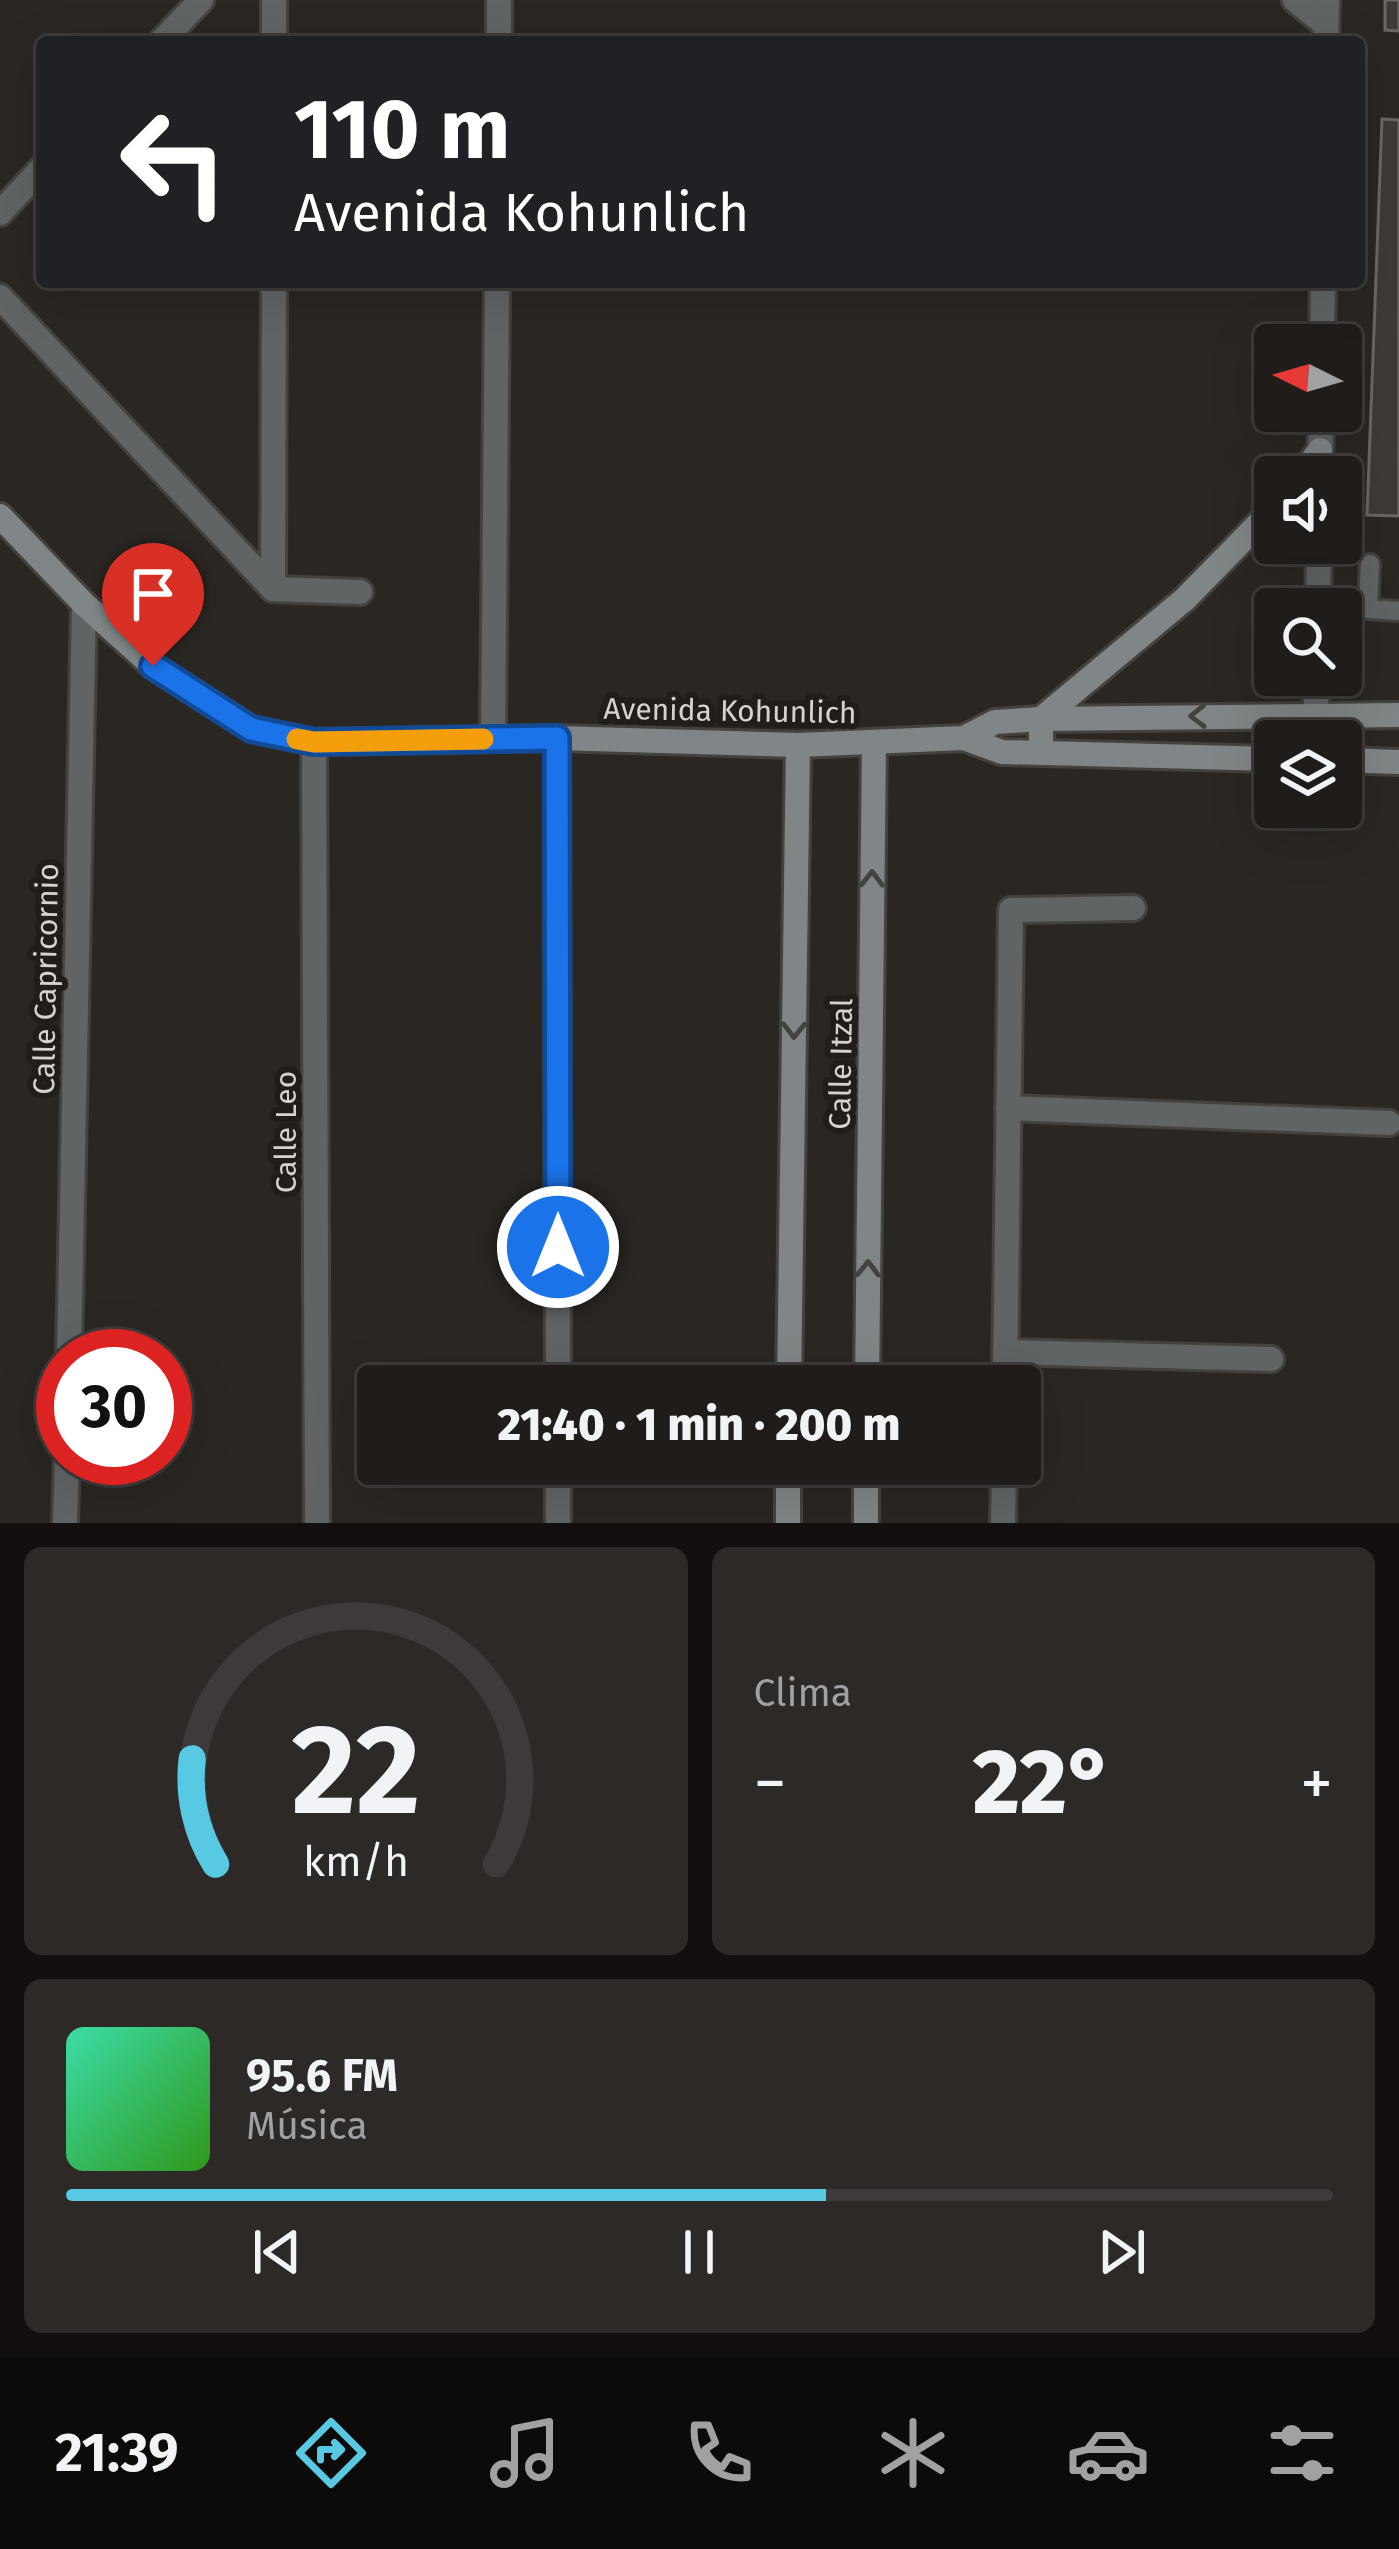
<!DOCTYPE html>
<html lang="es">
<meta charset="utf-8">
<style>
:root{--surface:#201c1a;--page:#2d2927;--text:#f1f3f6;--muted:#a2a1a2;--line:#3d3a39;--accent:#58c9e3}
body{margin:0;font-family:"Fira Sans",sans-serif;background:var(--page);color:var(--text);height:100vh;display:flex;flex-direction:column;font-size:45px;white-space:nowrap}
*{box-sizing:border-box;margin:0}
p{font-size:39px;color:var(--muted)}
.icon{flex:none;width:66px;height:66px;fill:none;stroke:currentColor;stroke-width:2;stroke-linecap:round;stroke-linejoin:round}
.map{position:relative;height:1523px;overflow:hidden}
.side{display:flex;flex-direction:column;gap:24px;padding:24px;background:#120f0e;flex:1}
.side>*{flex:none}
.guide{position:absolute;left:36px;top:36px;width:1329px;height:252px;border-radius:12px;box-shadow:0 12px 48px #0002,0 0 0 3px var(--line);background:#202124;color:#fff;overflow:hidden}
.needle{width:78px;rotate:275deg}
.tools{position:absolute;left:1254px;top:324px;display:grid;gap:24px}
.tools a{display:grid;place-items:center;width:108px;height:108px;border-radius:12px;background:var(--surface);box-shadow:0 12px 48px #0002,0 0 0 3px var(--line);font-size:60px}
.speed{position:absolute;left:36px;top:1329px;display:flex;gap:24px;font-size:60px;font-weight:700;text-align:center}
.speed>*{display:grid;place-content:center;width:156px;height:156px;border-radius:50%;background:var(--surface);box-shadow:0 12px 48px #0002,0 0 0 3px var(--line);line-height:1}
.speed .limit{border:18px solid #d22;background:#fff;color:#111}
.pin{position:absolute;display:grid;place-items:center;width:102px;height:102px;color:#fff;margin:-123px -51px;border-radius:50% 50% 50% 0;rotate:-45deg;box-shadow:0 0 12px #0007}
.pin .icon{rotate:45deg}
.me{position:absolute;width:132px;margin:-66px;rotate:0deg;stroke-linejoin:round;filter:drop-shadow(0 0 9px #0008)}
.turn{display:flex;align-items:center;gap:42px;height:252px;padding:0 60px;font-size:54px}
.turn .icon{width:156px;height:156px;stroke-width:2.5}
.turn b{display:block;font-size:84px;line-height:102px}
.big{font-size:90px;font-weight:800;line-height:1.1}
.side .widget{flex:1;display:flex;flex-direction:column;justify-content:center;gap:18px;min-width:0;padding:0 42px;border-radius:18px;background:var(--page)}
.side .dial{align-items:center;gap:0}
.dial svg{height:312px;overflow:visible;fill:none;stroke:var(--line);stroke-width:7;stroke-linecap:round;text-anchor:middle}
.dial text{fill:var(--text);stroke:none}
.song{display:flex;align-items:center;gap:36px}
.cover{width:144px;height:144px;border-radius:18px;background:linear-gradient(135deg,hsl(160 70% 55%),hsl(110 70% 35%))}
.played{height:12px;border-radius:6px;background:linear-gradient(90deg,var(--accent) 60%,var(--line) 60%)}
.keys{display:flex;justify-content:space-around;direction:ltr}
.heat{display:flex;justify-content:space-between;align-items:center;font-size:66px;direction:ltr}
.side .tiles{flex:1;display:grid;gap:24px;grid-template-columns:1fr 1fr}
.widget:last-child{grid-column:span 2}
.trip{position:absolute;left:357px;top:1365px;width:684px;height:120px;border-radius:12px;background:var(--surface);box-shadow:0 12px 48px #0002,0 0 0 3px var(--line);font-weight:800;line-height:120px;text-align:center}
.dock{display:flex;height:192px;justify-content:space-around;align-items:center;background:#0d0b0a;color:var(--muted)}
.dock .icon{width:84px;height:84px}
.dock .on{color:var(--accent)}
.dock b{font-size:54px;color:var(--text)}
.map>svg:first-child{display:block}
.building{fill:#3e3a35;stroke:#6c6762;stroke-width:3}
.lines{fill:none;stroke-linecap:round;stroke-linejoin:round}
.lane-casing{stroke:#45423e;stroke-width:24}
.street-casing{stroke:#45423e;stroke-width:30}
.secondary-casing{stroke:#45423e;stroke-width:30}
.lane{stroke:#606465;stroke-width:18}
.street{stroke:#606465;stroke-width:24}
.secondary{stroke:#808687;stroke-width:24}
.oneway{stroke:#42423f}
.route-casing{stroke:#114b97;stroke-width:30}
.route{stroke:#1a73e8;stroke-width:21}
.slow{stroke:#f59e0b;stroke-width:21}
.labels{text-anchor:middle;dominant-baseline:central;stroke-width:12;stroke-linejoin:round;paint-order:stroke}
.street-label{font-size:30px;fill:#d5d2cf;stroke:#211d18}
</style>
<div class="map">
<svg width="1399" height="1523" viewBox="0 0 1399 1523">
<rect width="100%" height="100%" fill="#2a2622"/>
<g class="building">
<polygon points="1385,0 1399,0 1399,31 1385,30"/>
<polygon points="1382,119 1399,120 1399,516 1367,515"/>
</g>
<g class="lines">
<defs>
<polyline id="lane" points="1370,564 1368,609 1399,611"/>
<g id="street">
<polyline points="1295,0 1326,25"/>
<polyline points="161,42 201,0"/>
<polyline points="274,42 274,0"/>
<polyline points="499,42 499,0"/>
<polyline points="1326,42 1327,0"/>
<polyline points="0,213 42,168"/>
<polyline points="0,297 273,589 360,592"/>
<polyline points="1322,345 1323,282"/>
<polyline points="1320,477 1321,411"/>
<polyline points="273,589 274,282"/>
<polyline points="1318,609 1319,543"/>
<polyline points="1316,715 1316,675"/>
<polyline points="557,738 558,1386"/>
<polyline points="493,739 497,282"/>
<polyline points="314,742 317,1523"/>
<polyline points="1008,1108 1389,1123"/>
<polyline points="1005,1352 1271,1359"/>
<polyline points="69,1356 84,604"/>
<polyline points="1005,1386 1011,910 1133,908"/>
<polyline points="558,1464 558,1523"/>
<polyline points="65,1523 67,1458"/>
<polyline points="1003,1523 1004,1464"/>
</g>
<g id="secondary">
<polyline points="1299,477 1320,450"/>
<polyline points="0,516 84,604 153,666 251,729 314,742 557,738 798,745 964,738 995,722 1041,719 1399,715"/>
<polyline points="964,738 1002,752 1275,759"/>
<polyline points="1041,753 1041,719 1185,599 1275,507"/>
<polyline points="1341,760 1399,762"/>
<polyline points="789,1386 798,745"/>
<polyline points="867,1386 874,742"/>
<polyline points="788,1523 788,1464"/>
<polyline points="866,1523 866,1464"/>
</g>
</defs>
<use href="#lane" class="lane-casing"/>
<use href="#street" class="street-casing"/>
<use href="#secondary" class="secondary-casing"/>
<use href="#lane" class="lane"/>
<use href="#street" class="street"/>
<use href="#secondary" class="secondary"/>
</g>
<defs><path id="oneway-chevron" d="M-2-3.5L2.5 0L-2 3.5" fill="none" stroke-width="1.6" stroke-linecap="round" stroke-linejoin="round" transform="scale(3)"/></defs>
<g class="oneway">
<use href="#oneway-chevron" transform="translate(1198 716) rotate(179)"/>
<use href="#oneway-chevron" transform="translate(872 879) rotate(-89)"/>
<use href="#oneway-chevron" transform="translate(794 1030) rotate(91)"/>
<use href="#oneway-chevron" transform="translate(868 1269) rotate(-89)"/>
</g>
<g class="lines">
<defs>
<polyline id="route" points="153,666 251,729 314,742 557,738 558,1247"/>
</defs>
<use href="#route" class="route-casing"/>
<use href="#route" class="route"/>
<polyline class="slow" points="297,739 314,742 483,739"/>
</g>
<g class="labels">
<g class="street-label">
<text transform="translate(730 711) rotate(1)">Avenida Kohunlich</text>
<text transform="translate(46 979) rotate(-89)">Calle Capricornio</text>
<text transform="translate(841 1064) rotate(-89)">Calle Itzal</text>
<text transform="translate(286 1132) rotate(-90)">Calle Leo</text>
</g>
</g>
</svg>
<div class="tools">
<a><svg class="needle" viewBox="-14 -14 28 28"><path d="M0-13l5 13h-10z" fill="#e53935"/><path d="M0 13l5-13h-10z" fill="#a2a1a2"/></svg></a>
<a><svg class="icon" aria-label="sound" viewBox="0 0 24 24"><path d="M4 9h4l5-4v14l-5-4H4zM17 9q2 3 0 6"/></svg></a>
<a><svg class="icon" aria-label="search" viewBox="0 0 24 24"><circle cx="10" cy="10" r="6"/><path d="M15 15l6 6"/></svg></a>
<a><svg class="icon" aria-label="layers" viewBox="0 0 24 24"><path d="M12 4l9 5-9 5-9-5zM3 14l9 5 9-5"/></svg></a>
</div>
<div class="speed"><div class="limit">30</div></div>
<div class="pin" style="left:153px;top:666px;background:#d93025"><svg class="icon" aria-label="arrive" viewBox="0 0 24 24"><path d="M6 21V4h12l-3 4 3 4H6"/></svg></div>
<svg class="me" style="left:558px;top:1247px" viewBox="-20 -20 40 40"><circle r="17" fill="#1a73e8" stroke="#fff" stroke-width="3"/><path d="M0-11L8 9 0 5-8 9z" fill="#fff"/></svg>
<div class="trip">21:40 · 1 min · 200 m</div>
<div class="guide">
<div class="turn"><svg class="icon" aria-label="left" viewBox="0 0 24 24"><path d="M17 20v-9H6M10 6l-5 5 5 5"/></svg><div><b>110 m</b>Avenida Kohunlich</div></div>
</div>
</div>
<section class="side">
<div class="tiles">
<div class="widget dial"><svg viewBox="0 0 100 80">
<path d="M14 69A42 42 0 1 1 86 69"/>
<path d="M14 69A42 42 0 0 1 8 42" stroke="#58c9e3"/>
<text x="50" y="56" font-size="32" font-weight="700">22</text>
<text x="50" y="72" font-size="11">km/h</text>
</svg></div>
<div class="widget"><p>Clima</p>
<div class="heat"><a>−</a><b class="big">22°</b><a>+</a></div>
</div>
<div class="widget">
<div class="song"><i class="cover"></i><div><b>95.6 FM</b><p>Música</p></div></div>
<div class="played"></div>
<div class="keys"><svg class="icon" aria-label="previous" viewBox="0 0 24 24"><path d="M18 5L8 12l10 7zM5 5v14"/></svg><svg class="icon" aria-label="pause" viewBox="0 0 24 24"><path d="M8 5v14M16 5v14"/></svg><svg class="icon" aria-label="next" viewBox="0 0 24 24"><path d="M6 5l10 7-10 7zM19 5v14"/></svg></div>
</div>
</div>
</section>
<nav class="dock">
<b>21:39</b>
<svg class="icon on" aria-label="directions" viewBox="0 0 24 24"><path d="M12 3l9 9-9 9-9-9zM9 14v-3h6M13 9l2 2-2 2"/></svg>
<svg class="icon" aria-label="music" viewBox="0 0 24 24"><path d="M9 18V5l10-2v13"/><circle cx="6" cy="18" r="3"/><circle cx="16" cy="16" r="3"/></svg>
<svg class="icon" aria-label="phone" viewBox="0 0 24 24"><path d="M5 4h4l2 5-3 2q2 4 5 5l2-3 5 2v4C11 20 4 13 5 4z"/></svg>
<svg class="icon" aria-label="climate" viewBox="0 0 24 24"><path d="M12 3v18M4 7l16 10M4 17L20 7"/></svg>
<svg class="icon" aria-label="car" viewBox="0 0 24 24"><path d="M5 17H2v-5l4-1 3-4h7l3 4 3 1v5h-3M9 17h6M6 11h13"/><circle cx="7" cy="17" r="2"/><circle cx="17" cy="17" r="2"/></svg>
<svg class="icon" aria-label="filters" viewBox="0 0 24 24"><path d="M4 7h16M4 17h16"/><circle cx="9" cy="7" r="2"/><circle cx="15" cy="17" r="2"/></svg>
</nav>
